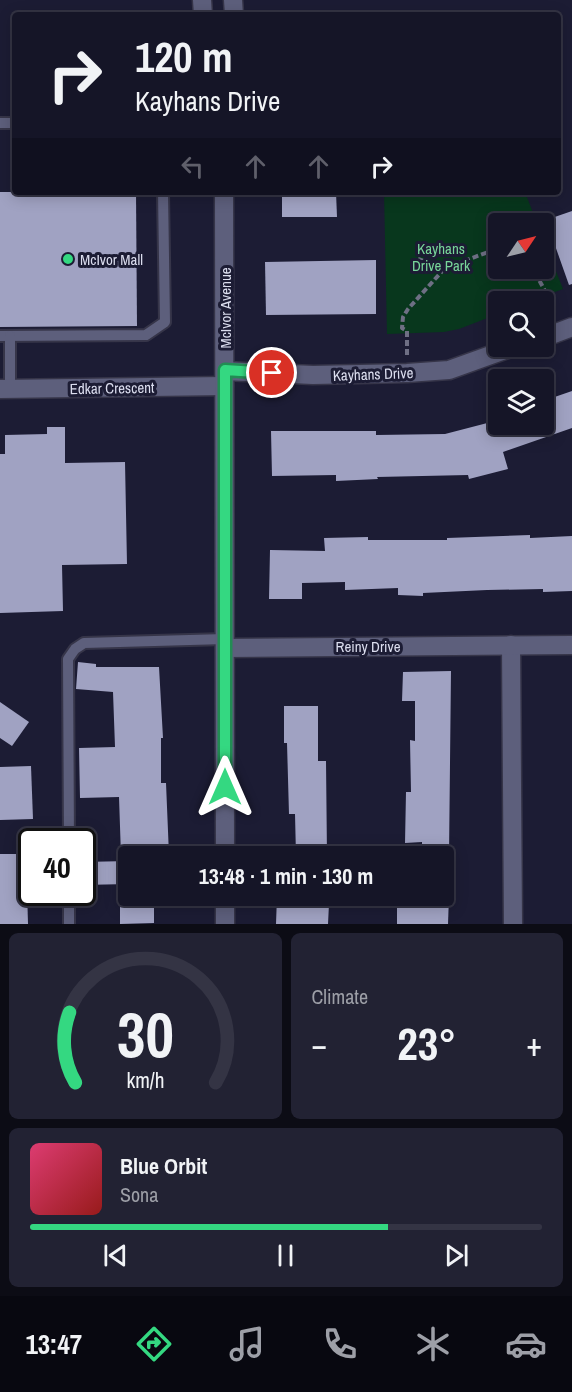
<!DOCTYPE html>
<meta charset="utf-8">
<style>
:root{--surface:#151527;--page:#223;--text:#f1f3f6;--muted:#9d9fa7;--line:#343444;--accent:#34d881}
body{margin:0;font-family:"Archivo Narrow",sans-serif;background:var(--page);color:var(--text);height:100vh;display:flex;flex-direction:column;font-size:22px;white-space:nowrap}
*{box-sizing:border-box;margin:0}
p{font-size:20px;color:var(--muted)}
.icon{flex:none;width:33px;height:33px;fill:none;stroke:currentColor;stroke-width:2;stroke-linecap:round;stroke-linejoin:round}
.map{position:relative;height:924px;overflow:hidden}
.sheet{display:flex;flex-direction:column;gap:9px;padding:9px;background:#0c0c15;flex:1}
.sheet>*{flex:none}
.guide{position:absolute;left:12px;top:12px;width:549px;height:183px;border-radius:6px;box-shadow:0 3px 15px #0003,0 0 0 2px var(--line);background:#151527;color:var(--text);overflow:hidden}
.needle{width:39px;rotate:55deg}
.tools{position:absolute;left:488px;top:213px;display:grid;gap:12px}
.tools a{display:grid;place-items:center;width:66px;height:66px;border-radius:6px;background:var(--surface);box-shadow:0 3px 15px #0003,0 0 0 2px var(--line);font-size:30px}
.speed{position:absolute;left:18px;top:828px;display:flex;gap:12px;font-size:30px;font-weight:700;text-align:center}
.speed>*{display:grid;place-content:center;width:78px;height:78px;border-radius:50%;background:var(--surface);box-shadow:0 3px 15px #0003,0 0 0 2px var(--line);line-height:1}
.speed .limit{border:3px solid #111;border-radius:9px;background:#fff;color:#111}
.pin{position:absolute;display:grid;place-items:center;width:51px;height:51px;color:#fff;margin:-26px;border:3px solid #fff;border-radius:50%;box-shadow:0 2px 6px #0007}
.me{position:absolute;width:66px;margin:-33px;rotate:0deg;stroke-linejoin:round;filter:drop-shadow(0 0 4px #0008)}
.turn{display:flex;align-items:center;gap:21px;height:126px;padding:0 24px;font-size:27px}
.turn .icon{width:78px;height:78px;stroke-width:2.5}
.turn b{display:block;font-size:42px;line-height:51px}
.lanes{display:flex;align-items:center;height:57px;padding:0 24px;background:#0003;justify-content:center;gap:30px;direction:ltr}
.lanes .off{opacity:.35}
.big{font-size:45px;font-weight:700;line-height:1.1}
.sheet .widget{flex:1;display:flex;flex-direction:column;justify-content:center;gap:9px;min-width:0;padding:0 21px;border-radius:9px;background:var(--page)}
.sheet .dial{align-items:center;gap:0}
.dial svg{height:156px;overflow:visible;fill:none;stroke:var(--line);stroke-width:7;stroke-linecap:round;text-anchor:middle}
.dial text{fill:var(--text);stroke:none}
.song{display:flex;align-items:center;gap:18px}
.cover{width:72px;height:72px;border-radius:9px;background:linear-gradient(135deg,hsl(340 70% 55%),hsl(0 70% 35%))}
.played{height:6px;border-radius:3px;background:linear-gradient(90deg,var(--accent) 70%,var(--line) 70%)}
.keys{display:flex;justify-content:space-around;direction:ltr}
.heat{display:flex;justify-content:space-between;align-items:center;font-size:33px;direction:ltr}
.sheet .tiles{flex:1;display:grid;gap:9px;grid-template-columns:1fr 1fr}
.widget:last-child{grid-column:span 2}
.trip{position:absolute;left:118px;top:846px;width:336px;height:60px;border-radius:6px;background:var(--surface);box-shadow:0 3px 15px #0003,0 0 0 2px var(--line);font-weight:700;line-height:60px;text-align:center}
.menu{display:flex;height:96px;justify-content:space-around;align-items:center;background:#080810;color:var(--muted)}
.menu .icon{width:42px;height:42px}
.menu .selected{color:var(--accent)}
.menu b{font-size:27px;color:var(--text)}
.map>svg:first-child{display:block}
.green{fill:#08371d}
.building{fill:#a0a2c2}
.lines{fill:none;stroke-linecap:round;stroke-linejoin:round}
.lane-casing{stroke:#363549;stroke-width:14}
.street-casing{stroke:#363549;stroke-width:21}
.secondary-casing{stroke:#363549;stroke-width:21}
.path{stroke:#6e6f84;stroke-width:4;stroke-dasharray:6 3;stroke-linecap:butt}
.lane{stroke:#5d5f7c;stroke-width:10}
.street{stroke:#5d5f7c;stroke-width:18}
.secondary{stroke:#5d5f7c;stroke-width:18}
.route-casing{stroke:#228c54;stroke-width:15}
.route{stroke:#34d881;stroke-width:10}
.poi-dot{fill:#34d881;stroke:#1c1c34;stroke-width:2}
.labels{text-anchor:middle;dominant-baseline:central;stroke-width:6;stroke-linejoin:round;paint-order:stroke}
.park-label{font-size:15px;fill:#78d69a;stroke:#1c1c34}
.poi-label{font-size:15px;fill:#dbddee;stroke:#1c1c34;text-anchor:start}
.street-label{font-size:15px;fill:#dbddee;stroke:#1c1c34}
</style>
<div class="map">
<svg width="572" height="924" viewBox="0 0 572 924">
<rect width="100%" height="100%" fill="#1c1c34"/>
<polygon class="green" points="384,192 525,192 537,223 498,224 498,268 543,268 543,238 563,289 531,301 498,302 498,314 459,329 444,332 387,334"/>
<g class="building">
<polygon points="0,192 136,192 137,326 0,327"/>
<polygon points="282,192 336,192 337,217 282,217"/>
<polygon points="572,211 572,284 569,285 546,220"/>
<polygon points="376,260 376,314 266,315 265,262"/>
<polygon points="572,391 572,428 503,452 508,469 469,479 468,475 377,477 378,479 336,481 336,475 272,476 271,431 376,431 376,435 445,434 495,421 496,424 543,424 543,401"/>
<polygon points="47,427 65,427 65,463 125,462 127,564 62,565 63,611 0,613 0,454 5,454 5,435 47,434"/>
<polygon points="530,535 530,538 572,536 572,591 543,592 543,589 487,590 423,593 423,596 398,595 398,588 345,590 345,582 302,583 302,599 269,599 270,550 325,551 324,538 368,537 368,540 447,540 447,538"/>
<polygon points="78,662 96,664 96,667 159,667 163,738 161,738 161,783 166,783 169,855 121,856 119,797 80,798 79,748 115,747 113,692 76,689"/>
<polygon points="451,671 449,856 422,856 422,842 405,843 406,792 411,792 410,740 415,741 415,701 402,701 403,672"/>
<polygon points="0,702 29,722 12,746 0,738"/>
<polygon points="284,706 318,706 318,761 326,761 327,856 296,856 295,814 289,814 287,743 284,743"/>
<polygon points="31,766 33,819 0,820 0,767"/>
<polygon points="0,854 26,854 28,924 0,924"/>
<polygon points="129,861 129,884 82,885 82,862"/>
<polygon points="120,896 154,896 154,923 120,924"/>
<polygon points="277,896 304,896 303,902 329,904 328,924 276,924"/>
<polygon points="397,896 449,896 448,924 397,924"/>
</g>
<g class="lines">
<defs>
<g id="lane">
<polyline points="0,123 15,123"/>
<polyline points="0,336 146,335 165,322 163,192"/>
<polyline points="10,336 10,390"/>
<polyline points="69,842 68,659 75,649 84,643 225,639"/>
<polyline points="69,892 69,924"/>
</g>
<g id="street">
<polyline points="543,338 572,327"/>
<polyline points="225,371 313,375 407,373 449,370 516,346"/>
<polyline points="0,389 224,386"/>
<polyline points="511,645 513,924"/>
<polyline points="225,648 572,645"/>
</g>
<g id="secondary">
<polyline points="202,0 203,15"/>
<polyline points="233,0 234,15"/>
<polyline points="224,192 225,856"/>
<polyline points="225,924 225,896"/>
</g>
</defs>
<use href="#lane" class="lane-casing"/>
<use href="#street" class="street-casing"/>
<use href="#secondary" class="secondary-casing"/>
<g class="path">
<polyline points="495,252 498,245"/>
<polyline points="418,259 445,268"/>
<polyline points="527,268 538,278 545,291 540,294 549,316"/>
<polyline points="407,355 407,331 402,328 403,317 408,309 445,268 491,251 498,254"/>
</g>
<use href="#lane" class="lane"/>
<use href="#street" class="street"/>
<use href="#secondary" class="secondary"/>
</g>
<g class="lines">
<defs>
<polyline id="route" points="225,787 225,370 272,373"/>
</defs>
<use href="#route" class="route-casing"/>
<use href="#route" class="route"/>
</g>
<circle class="poi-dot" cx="68" cy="259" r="6"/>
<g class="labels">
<g class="park-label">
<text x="441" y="248">Kayhans<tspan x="441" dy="17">Drive Park</tspan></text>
</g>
<g class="poi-label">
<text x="80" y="259">McIvor Mall</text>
</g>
<g class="street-label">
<text transform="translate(225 308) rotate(-90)">McIvor Avenue</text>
<text transform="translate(373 374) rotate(-2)">Kayhans Drive</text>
<text transform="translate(112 388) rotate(-1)">Edkar Crescent</text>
<text x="368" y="646">Reiny Drive</text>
</g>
</g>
</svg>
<div class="tools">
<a><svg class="needle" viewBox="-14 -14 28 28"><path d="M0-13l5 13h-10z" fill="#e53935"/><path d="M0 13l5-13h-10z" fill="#9d9fa7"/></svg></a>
<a><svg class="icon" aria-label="search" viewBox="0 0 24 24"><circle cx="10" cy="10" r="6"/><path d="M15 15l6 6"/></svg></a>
<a><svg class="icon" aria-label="layers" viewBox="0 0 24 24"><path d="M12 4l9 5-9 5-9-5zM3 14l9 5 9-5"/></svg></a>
</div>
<div class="speed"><div class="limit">40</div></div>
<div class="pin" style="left:272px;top:373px;background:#d93025"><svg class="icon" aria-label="arrive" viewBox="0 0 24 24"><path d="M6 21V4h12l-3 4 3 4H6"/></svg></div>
<svg class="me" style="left:225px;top:787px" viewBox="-20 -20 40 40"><path d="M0-17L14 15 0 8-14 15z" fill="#34d881" stroke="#fff" stroke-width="4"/></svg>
<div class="trip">13:48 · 1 min · 130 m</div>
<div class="guide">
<div class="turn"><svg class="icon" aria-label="right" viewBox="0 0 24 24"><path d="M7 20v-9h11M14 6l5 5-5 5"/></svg><div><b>120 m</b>Kayhans Drive</div></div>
<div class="lanes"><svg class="icon off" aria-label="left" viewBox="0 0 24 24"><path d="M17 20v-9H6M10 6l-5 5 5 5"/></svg><svg class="icon off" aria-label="ahead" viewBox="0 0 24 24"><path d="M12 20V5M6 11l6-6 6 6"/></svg><svg class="icon off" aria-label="ahead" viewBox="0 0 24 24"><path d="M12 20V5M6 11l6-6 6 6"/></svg><svg class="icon" aria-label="right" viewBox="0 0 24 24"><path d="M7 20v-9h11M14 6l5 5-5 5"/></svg></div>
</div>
</div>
<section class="sheet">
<div class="tiles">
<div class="widget dial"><svg viewBox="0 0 100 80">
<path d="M14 69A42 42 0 1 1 86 69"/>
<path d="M14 69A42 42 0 0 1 11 33" stroke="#34d881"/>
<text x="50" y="56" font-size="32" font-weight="700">30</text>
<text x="50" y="72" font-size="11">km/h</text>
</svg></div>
<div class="widget"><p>Climate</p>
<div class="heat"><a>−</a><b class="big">23°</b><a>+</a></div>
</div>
<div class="widget">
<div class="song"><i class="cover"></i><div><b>Blue Orbit</b><p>Sona</p></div></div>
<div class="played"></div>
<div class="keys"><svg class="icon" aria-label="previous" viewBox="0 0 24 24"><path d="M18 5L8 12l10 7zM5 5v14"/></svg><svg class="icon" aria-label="pause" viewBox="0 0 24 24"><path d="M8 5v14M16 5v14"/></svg><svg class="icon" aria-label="next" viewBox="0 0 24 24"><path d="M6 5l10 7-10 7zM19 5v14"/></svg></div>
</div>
</div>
</section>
<nav class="menu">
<b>13:47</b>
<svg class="icon selected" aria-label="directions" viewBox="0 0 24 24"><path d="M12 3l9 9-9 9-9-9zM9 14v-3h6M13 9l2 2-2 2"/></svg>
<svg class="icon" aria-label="music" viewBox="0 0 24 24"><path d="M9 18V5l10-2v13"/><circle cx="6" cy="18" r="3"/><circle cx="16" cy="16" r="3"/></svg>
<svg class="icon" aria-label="phone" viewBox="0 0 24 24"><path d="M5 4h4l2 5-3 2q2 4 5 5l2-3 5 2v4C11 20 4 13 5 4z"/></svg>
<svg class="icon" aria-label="climate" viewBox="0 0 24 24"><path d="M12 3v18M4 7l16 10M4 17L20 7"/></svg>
<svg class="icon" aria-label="car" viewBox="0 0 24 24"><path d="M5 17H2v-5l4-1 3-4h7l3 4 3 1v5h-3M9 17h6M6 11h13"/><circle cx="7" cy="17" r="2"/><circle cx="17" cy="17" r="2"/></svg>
</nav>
